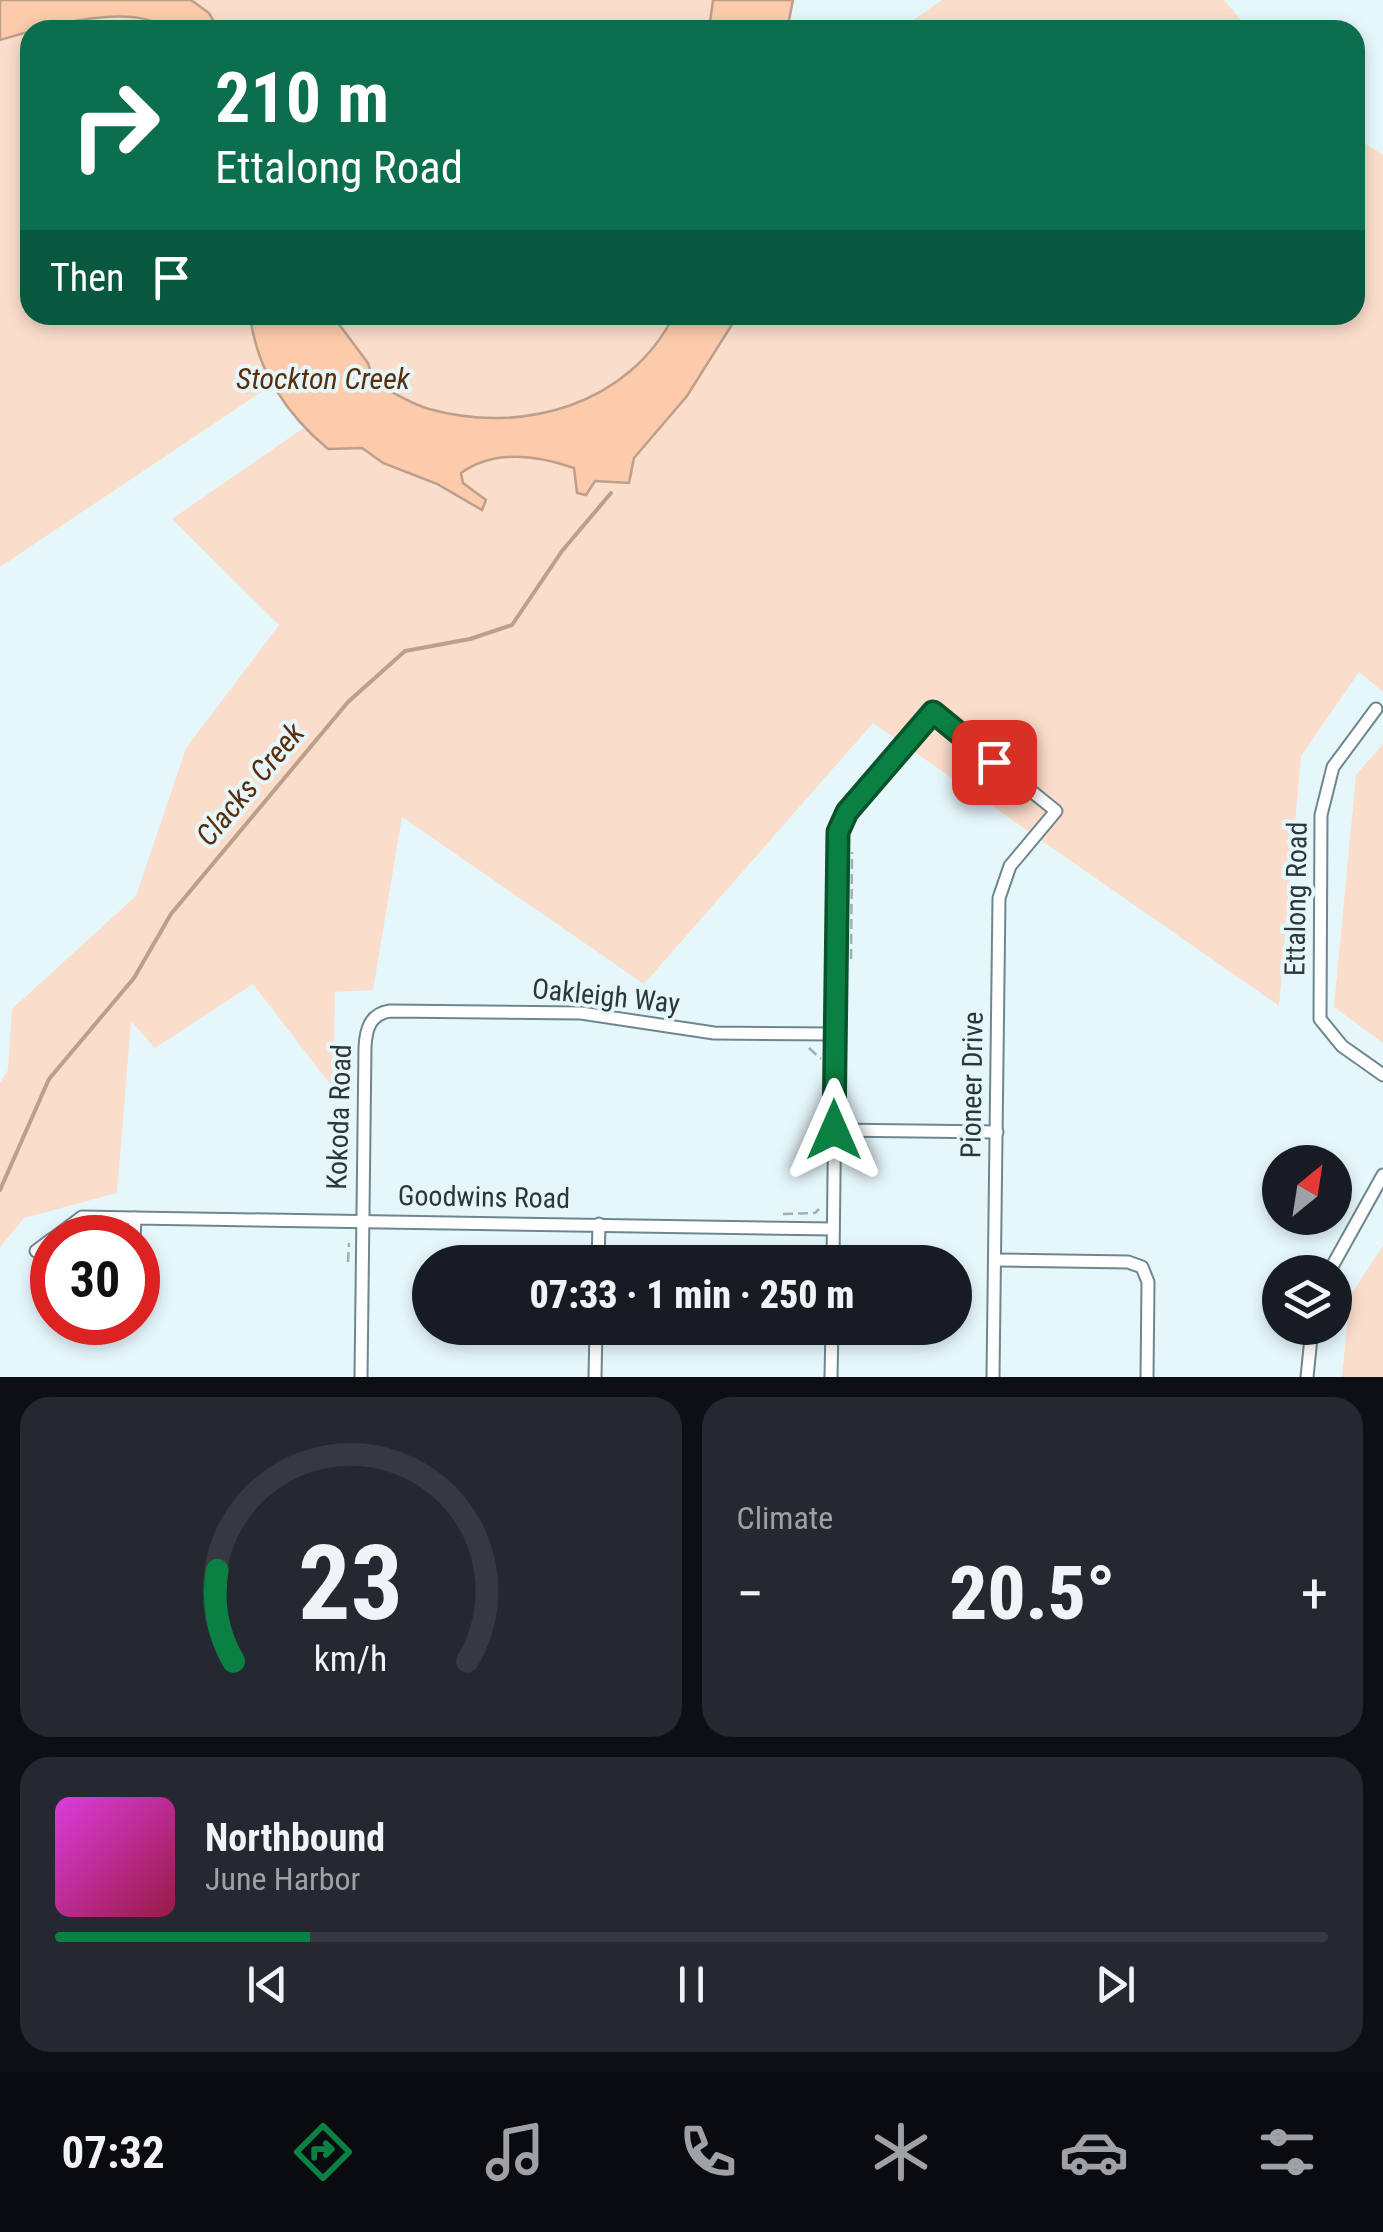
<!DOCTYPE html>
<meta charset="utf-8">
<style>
:root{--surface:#171b24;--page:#242831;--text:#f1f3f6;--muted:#9ea1a6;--line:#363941;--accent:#0b8043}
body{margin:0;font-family:"Roboto Condensed",sans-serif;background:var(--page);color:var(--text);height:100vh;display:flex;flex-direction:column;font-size:38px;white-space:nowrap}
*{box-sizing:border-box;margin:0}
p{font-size:32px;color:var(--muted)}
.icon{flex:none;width:55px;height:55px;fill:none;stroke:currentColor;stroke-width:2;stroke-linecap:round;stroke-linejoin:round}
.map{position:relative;height:1377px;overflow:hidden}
.sheet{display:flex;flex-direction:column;gap:20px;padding:20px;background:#0d0f14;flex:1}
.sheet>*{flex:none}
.hud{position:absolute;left:20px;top:20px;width:1345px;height:305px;border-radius:30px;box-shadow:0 5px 15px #0003;background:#0b6e4f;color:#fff;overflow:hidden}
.needle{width:65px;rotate:30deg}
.buttons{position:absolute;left:1262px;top:1145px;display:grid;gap:20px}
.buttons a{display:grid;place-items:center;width:90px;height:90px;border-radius:50%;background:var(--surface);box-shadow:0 5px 15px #0003;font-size:50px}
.speed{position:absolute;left:30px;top:1215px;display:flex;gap:20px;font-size:50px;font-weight:700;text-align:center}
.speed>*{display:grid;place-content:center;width:130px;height:130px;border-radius:50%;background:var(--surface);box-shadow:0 5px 15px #0003;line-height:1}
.speed .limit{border:15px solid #d22;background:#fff;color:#111}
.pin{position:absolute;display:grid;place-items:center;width:85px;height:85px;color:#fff;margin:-42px;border-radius:20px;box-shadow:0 5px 15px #0006}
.me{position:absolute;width:110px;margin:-55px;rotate:0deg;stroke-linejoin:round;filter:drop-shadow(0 0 8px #0008)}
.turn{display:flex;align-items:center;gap:35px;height:210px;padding:0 30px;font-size:45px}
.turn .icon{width:130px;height:130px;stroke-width:2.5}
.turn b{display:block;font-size:70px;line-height:85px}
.then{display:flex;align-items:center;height:95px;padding:0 30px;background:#0003;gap:20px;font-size:38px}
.big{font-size:75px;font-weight:800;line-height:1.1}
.sheet .tile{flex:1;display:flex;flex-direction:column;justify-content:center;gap:15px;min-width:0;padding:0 35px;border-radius:30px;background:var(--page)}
.sheet .dial{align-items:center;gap:0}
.dial svg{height:260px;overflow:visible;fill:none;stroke:var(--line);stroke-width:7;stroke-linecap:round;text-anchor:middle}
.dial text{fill:var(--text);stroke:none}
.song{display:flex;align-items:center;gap:30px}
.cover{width:120px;height:120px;border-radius:15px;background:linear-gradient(135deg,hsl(300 70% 55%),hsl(340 70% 35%))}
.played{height:10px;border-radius:5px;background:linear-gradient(90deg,var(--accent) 20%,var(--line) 20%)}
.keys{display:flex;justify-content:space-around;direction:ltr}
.heat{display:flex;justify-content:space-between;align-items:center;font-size:55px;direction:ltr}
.sheet .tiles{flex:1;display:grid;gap:20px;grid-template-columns:1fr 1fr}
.tile:last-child{grid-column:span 2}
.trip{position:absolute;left:412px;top:1245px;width:560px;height:100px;border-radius:50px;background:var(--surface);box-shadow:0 5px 15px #0003;font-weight:800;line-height:100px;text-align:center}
.tab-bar{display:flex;height:160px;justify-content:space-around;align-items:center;background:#090b0e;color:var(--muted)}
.tab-bar .icon{width:70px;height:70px}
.tab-bar .active{color:var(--accent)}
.tab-bar b{font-size:45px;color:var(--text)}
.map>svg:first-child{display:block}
.green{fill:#fbddcb}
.water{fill:#fbcbac;stroke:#bd9f8a;stroke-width:2.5}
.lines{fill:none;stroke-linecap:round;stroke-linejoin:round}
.stream{stroke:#bd9f8a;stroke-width:4}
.street-casing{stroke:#6e878f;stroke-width:15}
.path{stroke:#a0afb3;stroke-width:2.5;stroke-dasharray:10 5;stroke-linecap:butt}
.street{stroke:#fff;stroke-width:11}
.route-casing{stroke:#07532c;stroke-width:25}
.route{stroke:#0b8043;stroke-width:18}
.labels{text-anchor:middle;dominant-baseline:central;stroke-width:8;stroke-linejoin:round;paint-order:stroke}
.street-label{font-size:28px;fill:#2c373a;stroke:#e6f7fc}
.water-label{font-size:30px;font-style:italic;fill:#5a2d0b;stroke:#e6f7fc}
</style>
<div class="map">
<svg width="1383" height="1377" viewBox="0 0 1383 1377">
<rect width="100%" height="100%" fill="#e6f7fc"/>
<g class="green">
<polygon points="191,0 713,0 709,30 219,30 209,13"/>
<polygon points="942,0 1224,0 1250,30 899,30"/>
<polygon points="116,13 157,19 168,30 35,30"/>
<polygon points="30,31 30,315 250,315 260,360 273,384 0,567 0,40"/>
<path d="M1355,137L1383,155V692L1359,672L1301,756L1279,1006L873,723L644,984L402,817L373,990L335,992L333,1088L253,984L155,1048L131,1021L117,1193L24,1218L0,1247V1083L8,1070L12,1009L136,896L186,748L279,625L172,519L305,427L328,449L362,448L383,463L448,491L476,492L463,483L461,473C495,449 537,455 574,469L577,493L586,494L595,481L629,483L634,458L687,396L738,315H1355Z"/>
<path d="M332,315H674C629,404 522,436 429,409C410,404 391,391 374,382L368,363Z"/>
<polygon points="1383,744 1383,1043 1334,1007 1356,775"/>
<polygon points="1383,1246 1383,1377 1342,1377 1350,1296"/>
</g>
<g class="water">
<path d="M0,0H191L209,13L219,30H168C132,0 42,28 0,40Z"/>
<polygon points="713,0 793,0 787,30 709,30"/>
<path d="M250,315H332L368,363L374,382C391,391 410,404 429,409C523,435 629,405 674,315H738L687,396L634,458L629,483L595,481L586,495L577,493L574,468C537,455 495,449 461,473L463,483L486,500L482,510L437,484L383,463L362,448L328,449C287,415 256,369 250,315Z"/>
</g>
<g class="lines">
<polyline class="stream" points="0,1190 49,1079 134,978 171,914 348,702 405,651 470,639 512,625 562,551 611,493"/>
<defs>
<g id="street">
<polyline points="1376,709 1333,767 1321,815 1320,1019 1342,1046 1383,1075"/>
<polyline points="834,1130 997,1132"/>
<polyline points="54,1238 82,1217 135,1218"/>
<polyline points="134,1238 135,1218 833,1229"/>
<polyline points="36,1251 52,1239"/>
<polyline points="995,1260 1128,1262 1142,1267 1148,1282 1147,1377"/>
<polyline points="598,1262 599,1224"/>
<polyline points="833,1262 838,832 847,812 933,712 1056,811 1010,866 999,898 993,1377"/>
<polyline points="1329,1272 1383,1175"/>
<path d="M361,1377L365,1047C366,1029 370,1014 390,1011L581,1013L714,1033L834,1034"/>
<polyline points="595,1377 596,1328"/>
<polyline points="831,1377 832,1328"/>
<polyline points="1307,1377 1312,1328"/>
</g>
</defs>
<use href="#street" class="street-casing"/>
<g class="path">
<polyline points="851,959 852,852"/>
<polyline points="809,1048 821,1059"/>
<polyline points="783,1214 815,1213 819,1209"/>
<polyline points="348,1262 349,1243"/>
</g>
<use href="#street" class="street"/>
</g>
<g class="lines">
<defs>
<polyline id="route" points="834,1130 838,832 847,812 933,712 994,762"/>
</defs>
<use href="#route" class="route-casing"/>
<use href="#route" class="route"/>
</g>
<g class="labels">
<g class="street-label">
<text transform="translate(1296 899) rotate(-89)">Ettalong Road</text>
<text transform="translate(606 996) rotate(6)">Oakleigh Way</text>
<text transform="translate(972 1085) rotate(-89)">Pioneer Drive</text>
<text transform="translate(339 1117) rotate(-88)">Kokoda Road</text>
<text transform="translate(484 1197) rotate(1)">Goodwins Road</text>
</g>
<g class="water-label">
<text x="323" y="378">Stockton Creek</text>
<text transform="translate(250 784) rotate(-50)">Clacks Creek</text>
</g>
</g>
</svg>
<div class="buttons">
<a><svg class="needle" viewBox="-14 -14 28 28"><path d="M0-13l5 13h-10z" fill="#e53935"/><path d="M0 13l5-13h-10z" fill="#9ea1a6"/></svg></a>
<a><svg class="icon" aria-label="layers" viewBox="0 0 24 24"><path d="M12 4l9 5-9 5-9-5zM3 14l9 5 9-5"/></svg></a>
</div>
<div class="speed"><div class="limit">30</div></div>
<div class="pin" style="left:994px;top:762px;background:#d93025"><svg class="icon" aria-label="arrive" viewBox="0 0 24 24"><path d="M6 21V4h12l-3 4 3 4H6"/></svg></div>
<svg class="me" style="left:834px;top:1130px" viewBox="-20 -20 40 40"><path d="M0-17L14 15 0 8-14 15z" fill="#0b8043" stroke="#fff" stroke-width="4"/></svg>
<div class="trip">07:33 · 1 min · 250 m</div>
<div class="hud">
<div class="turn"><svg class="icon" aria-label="right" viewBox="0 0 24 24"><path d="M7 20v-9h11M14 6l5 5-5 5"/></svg><div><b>210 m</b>Ettalong Road</div></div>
<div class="then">Then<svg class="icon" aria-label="arrive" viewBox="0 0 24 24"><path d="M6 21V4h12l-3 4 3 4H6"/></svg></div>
</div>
</div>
<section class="sheet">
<div class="tiles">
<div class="tile dial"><svg viewBox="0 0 100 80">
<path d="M14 69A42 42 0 1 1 86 69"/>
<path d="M14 69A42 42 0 0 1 9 41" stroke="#0b8043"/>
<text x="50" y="56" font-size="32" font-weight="700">23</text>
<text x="50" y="72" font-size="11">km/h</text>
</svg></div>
<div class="tile"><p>Climate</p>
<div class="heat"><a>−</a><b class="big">20.5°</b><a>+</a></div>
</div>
<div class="tile">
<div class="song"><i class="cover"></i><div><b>Northbound</b><p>June Harbor</p></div></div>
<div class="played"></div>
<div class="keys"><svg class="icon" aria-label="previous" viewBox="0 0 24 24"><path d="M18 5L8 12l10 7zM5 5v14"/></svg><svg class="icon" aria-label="pause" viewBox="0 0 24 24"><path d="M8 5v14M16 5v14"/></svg><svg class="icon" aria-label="next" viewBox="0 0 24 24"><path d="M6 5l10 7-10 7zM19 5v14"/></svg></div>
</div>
</div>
</section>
<nav class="tab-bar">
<b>07:32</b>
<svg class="icon active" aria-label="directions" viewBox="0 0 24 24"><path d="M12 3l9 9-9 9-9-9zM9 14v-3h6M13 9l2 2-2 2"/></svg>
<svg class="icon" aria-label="music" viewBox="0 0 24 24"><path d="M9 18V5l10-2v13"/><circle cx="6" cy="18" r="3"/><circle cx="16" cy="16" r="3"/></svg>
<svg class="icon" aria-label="phone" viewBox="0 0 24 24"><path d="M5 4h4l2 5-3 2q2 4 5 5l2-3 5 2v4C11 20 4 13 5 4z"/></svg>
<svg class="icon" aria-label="climate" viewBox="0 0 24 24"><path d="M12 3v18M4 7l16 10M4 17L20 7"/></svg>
<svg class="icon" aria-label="car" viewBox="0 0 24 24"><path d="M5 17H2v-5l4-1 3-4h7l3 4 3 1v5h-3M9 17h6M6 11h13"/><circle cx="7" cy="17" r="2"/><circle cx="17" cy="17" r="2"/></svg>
<svg class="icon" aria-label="filters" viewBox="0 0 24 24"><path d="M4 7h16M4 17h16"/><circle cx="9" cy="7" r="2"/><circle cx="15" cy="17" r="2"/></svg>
</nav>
